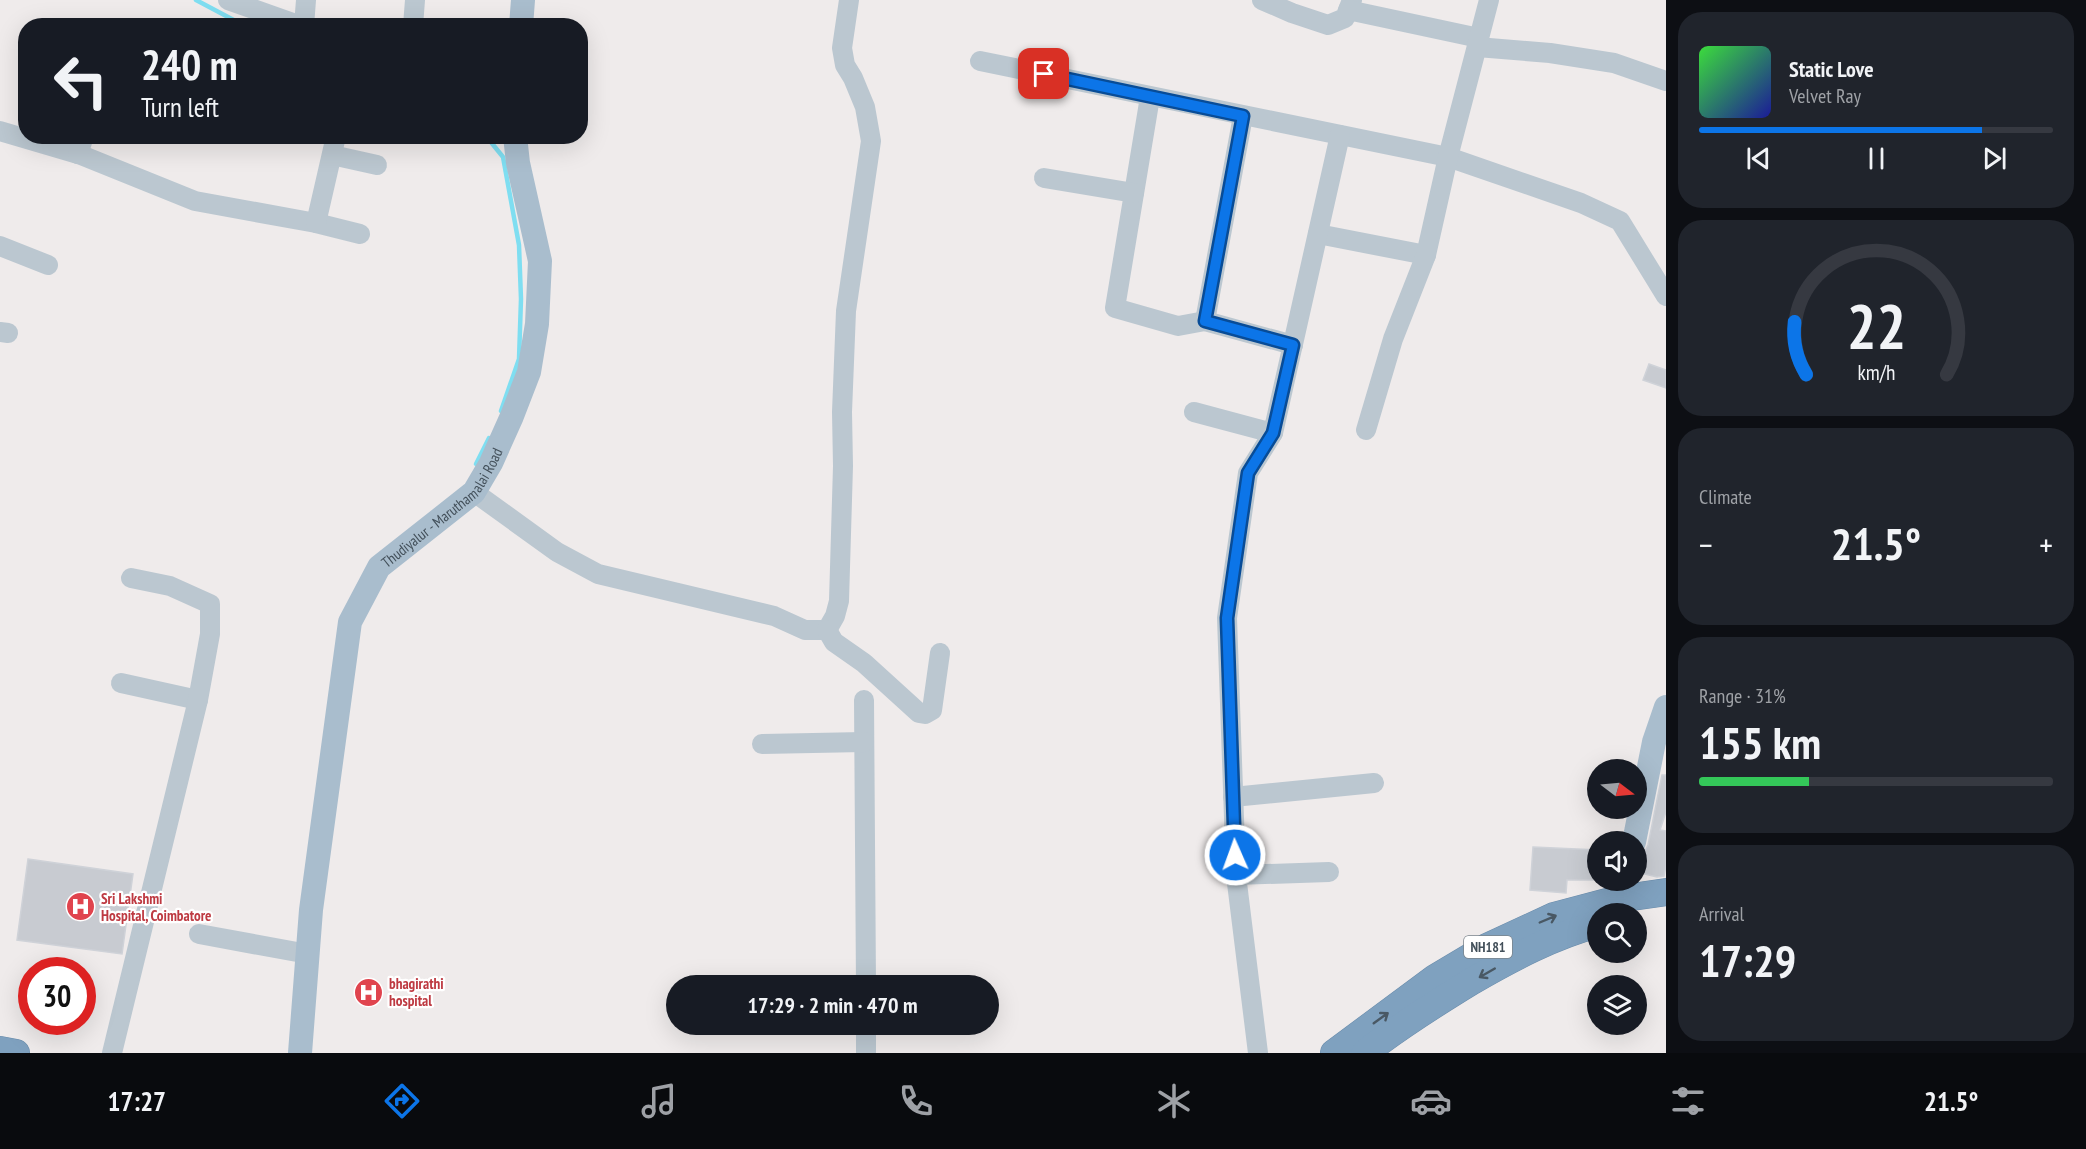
<!DOCTYPE html>
<meta charset="utf-8">
<style>
:root{--surface:#171b24;--page:#20242c;--text:#f1f3f6;--muted:#9ea1a6;--line:#363941;--accent:#0c75e8}
body{margin:0;font-family:"PT Sans Narrow",sans-serif;background:var(--page);color:var(--text);height:100vh;display:flex;flex-direction:column;font-size:22px;white-space:nowrap}
*{box-sizing:border-box;margin:0}
p{font-size:20px;color:var(--muted)}
.icon{flex:none;width:33px;height:33px;fill:none;stroke:currentColor;stroke-width:2;stroke-linecap:round;stroke-linejoin:round}
.map{position:relative;flex:1;overflow:hidden}
.drawer{display:flex;flex-direction:column;gap:12px;padding:12px;background:#0d0f14;width:420px}
.drawer>*{flex:none}
.guide{position:absolute;left:18px;top:18px;width:570px;height:126px;border-radius:24px;box-shadow:0 6px 24px #0002;background:#171b24;color:var(--text);overflow:hidden}
.needle{width:39px;rotate:106deg}
.fabs{position:absolute;left:1587px;top:759px;display:grid;gap:12px}
.fabs a{display:grid;place-items:center;width:60px;height:60px;border-radius:50%;background:var(--surface);box-shadow:0 6px 24px #0002;font-size:30px}
.speed{position:absolute;left:18px;top:957px;display:flex;gap:12px;font-size:30px;font-weight:700;text-align:center}
.speed>*{display:grid;place-content:center;width:78px;height:78px;border-radius:50%;background:var(--surface);box-shadow:0 6px 24px #0002;line-height:1}
.speed .limit{border:9px solid #d22;background:#fff;color:#111}
.pin{position:absolute;display:grid;place-items:center;width:51px;height:51px;color:#fff;margin:-26px;border-radius:12px;box-shadow:0 3px 9px #0006}
.me{position:absolute;width:66px;margin:-33px;rotate:358deg;stroke-linejoin:round;filter:drop-shadow(0 0 4px #0008)}
.turn{display:flex;align-items:center;gap:21px;height:126px;padding:0 24px;font-size:27px}
.turn .icon{width:78px;height:78px;stroke-width:2.5}
.turn b{display:block;font-size:42px;line-height:51px}
.big{font-size:45px;font-weight:800;line-height:1.1}
.drawer .widget{flex:1;display:flex;flex-direction:column;justify-content:center;gap:9px;min-width:0;padding:0 21px;border-radius:24px;background:var(--page)}
.drawer .dial{align-items:center;gap:0}
.dial svg{height:156px;overflow:visible;fill:none;stroke:var(--line);stroke-width:7;stroke-linecap:round;text-anchor:middle}
.dial text{fill:var(--text);stroke:none}
.song{display:flex;align-items:center;gap:18px}
.cover{width:72px;height:72px;border-radius:9px;background:linear-gradient(135deg,hsl(120 70% 55%),hsl(240 70% 35%))}
.played{height:6px;border-radius:3px;background:linear-gradient(90deg,var(--accent) 80%,var(--line) 80%)}
.keys{display:flex;justify-content:space-around;direction:ltr}
.heat{display:flex;justify-content:space-between;align-items:center;font-size:33px;direction:ltr}
.charge{height:9px;border-radius:4px;background:linear-gradient(90deg,#34c759 31%,var(--line) 0)}
.trip{position:absolute;left:666px;top:975px;width:333px;height:60px;border-radius:30px;background:var(--surface);box-shadow:0 6px 24px #0002;font-weight:800;line-height:60px;text-align:center}
.menu{display:flex;height:96px;justify-content:space-around;align-items:center;background:#090b0e;color:var(--muted)}
.menu .icon{width:42px;height:42px}
.menu .on{color:var(--accent)}
.menu b{font-size:27px;color:var(--text)}
main{display:flex;flex:1;min-height:0}
.map>svg:first-child{display:block}
.lines{fill:none;stroke-linecap:round;stroke-linejoin:round}
.stream{stroke:#7fdef1;stroke-width:4.5}
.building{fill:#c8cbd1;stroke:#cfd2d8;stroke-width:1.5}
.highway-casing{stroke:#6a8cab;stroke-width:28}
.minor{stroke:#bbc7d0;stroke-width:20}
.major{stroke:#a9bdcd;stroke-width:24}
.highway{stroke:#7fa1bf;stroke-width:27}
.oneway{stroke:#495864}
.route-casing{stroke:#084c97;stroke-width:15}
.route{stroke:#0c75e8;stroke-width:10}
.labels{text-anchor:middle;dominant-baseline:central;stroke-width:4.5;stroke-linejoin:round;paint-order:stroke}
.shield{fill:#fff;stroke:#7b848c;stroke-width:1.5}
.shield-label{font-size:14px;font-weight:bold;fill:#43505a}
.street-label{font-size:15px;fill:#43505a;stroke:#fff}
.health-label{font-size:15px;font-weight:bold;fill:#be3a42;stroke:#fff;text-anchor:start}
</style>
<main>
<div class="map">
<svg width="1666" height="1053" viewBox="0 0 1666 1053">
<rect width="100%" height="100%" fill="#efebeb"/>
<g class="lines">
<g class="stream">
<polyline points="196,0 245,26"/>
<polyline points="486,136 503,157 519,245 521,299 519,359 501,411"/>
<polyline points="476,464 489,438"/>
</g>
</g>
<g class="building">
<polygon points="1649,364 1666,370 1666,388 1643,380"/>
<polygon points="1662,775 1666,775 1666,812 1660,830 1666,831 1666,866 1664,876 1657,877 1636,872 1636,870 1640,854 1645,851 1648,845"/>
<polygon points="1533,847 1598,850 1598,880 1567,880 1566,893 1530,890"/>
<polygon points="28,859 133,874 122,954 17,940"/>
</g>
<g class="lines">
<defs>
<g id="highway">
<polyline points="0,1050 16,1053"/>
<polyline points="1334,1053 1435,978 1487,947 1554,916 1618,899 1666,892"/>
<path d="M1365,1053C1399,1026 1436,1003 1472,981C1512,958 1553,936 1598,924"/>
</g>
</defs>
<use href="#highway" class="highway-casing"/>
<g class="minor">
<polyline points="228,0 301,26"/>
<polyline points="1262,0 1292,13 1328,25 1345,18 1352,0"/>
<polyline points="1348,10 1479,38"/>
<polyline points="304,26 306,0"/>
<polyline points="413,26 415,0"/>
<polyline points="1477,47 1550,53 1614,63 1666,81"/>
<polyline points="980,61 1448,157 1581,203 1620,221 1666,296"/>
<polyline points="1150,97 1115,308 1178,326 1205,321"/>
<polyline points="1243,116 1205,321 1293,345"/>
<polyline points="0,131 81,155 195,201 316,223 360,234"/>
<polyline points="78,154 84,136"/>
<polyline points="332,155 377,165"/>
<polyline points="1044,178 1134,193"/>
<polyline points="316,223 336,136"/>
<polyline points="1318,234 1426,255"/>
<polyline points="0,246 48,265"/>
<polyline points="0,332 8,333"/>
<polyline points="1194,412 1273,433 1340,135"/>
<polyline points="1366,430 1393,339 1426,255 1448,157 1489,0"/>
<polyline points="474,492 557,552 598,574 774,616 805,630 827,630 835,616 839,601 843,466 842,412 846,311 871,141 865,107 853,78 845,65 842,48 849,0"/>
<polyline points="827,630 834,642 864,663 919,713 925,714 932,710 940,653"/>
<polyline points="121,683 198,700"/>
<polyline points="864,700 866,986"/>
<polyline points="762,744 864,742"/>
<polyline points="1233,797 1374,783"/>
<polyline points="1236,875 1329,872"/>
<polyline points="199,934 308,954"/>
<polyline points="866,1024 866,1053"/>
<polyline points="112,1053 198,700 210,634 210,604 170,586 131,578"/>
<polyline points="1258,1053 1236,875 1227,618 1248,473 1273,433"/>
</g>
<g class="major">
<polyline points="521,26 523,0"/>
<polyline points="1634,842 1654,742 1666,707"/>
<polyline points="1618,899 1623,880"/>
<path id="s1" d="M300,1053L311,910L350,622L379,567L474,492L491,463L512,416L529,372L537,324L540,261L518,163L515,136"/>
</g>
<use href="#highway" class="highway"/>
</g>
<defs><path id="oneway-shaft" d="M-6 0H5M1.5-3L5.5 0L1.5 3" fill="none" stroke-width="1.6" stroke-linecap="round" stroke-linejoin="round" transform="scale(1.5)"/></defs>
<g class="oneway">
<use href="#oneway-shaft" transform="translate(1548 919) rotate(-23)"/>
<use href="#oneway-shaft" transform="translate(1487 973) rotate(150)"/>
<use href="#oneway-shaft" transform="translate(1381 1018) rotate(-36)"/>
</g>
<g class="lines">
<defs>
<polyline id="route" points="1044,74 1243,116 1205,321 1293,345 1273,433 1248,473 1227,618 1235,855"/>
</defs>
<use href="#route" class="route-casing"/>
<use href="#route" class="route"/>
</g>
<defs>
<symbol id="hospital-disc" viewBox="-11 -11 22 22"><circle r="9.5" fill="#e0444e" stroke="#fff"/><path d="M-5-5h3v3.5h4V-5h3V5h-3V1.5h-4V5h-3Z" fill="#fff"/></symbol>
</defs>
<g fill-rule="evenodd">
<use href="#hospital-disc" x="64" y="890" width="33" height="33"/>
<use href="#hospital-disc" x="352" y="976" width="33" height="33"/>
</g>
<g class="labels">
<rect class="shield" x="1464" y="936" width="48" height="22" rx="4.5"/>
<g class="shield-label">
<text x="1488" y="947">NH181</text>
</g>
<g class="street-label">
<text stroke="none"><textPath href="#s1" startOffset="584">Thudiyalur - Maruthamalai Road</textPath></text>
</g>
<g class="health-label">
<text x="101" y="898">Sri Lakshmi<tspan x="101" dy="17">Hospital, Coimbatore</tspan></text>
<text x="389" y="983">bhagirathi<tspan x="389" dy="17">hospital</tspan></text>
</g>
</g>
</svg>
<div class="fabs">
<a><svg class="needle" viewBox="-14 -14 28 28"><path d="M0-13l5 13h-10z" fill="#e53935"/><path d="M0 13l5-13h-10z" fill="#9ea1a6"/></svg></a>
<a><svg class="icon" aria-label="sound" viewBox="0 0 24 24"><path d="M4 9h4l5-4v14l-5-4H4zM17 9q2 3 0 6"/></svg></a>
<a><svg class="icon" aria-label="search" viewBox="0 0 24 24"><circle cx="10" cy="10" r="6"/><path d="M15 15l6 6"/></svg></a>
<a><svg class="icon" aria-label="layers" viewBox="0 0 24 24"><path d="M12 4l9 5-9 5-9-5zM3 14l9 5 9-5"/></svg></a>
</div>
<div class="speed"><div class="limit">30</div></div>
<div class="pin" style="left:1044px;top:74px;background:#d93025"><svg class="icon" aria-label="arrive" viewBox="0 0 24 24"><path d="M6 21V4h12l-3 4 3 4H6"/></svg></div>
<svg class="me" style="left:1235px;top:855px" viewBox="-20 -20 40 40"><circle r="17" fill="#0c75e8" stroke="#fff" stroke-width="3"/><path d="M0-11L8 9 0 5-8 9z" fill="#fff"/></svg>
<div class="trip">17:29 · 2 min · 470 m</div>
<div class="guide">
<div class="turn"><svg class="icon" aria-label="left" viewBox="0 0 24 24"><path d="M17 20v-9H6M10 6l-5 5 5 5"/></svg><div><b>240 m</b>Turn left</div></div>
</div>
</div>
<section class="drawer">
<div class="widget">
<div class="song"><i class="cover"></i><div><b>Static Love</b><p>Velvet Ray</p></div></div>
<div class="played"></div>
<div class="keys"><svg class="icon" aria-label="previous" viewBox="0 0 24 24"><path d="M18 5L8 12l10 7zM5 5v14"/></svg><svg class="icon" aria-label="pause" viewBox="0 0 24 24"><path d="M8 5v14M16 5v14"/></svg><svg class="icon" aria-label="next" viewBox="0 0 24 24"><path d="M6 5l10 7-10 7zM19 5v14"/></svg></div>
</div>
<div class="widget dial"><svg viewBox="0 0 100 80">
<path d="M14 69A42 42 0 1 1 86 69"/>
<path d="M14 69A42 42 0 0 1 8 42" stroke="#0c75e8"/>
<text x="50" y="56" font-size="32" font-weight="700">22</text>
<text x="50" y="72" font-size="11">km/h</text>
</svg></div>
<div class="widget"><p>Climate</p>
<div class="heat"><a>−</a><b class="big">21.5°</b><a>+</a></div>
</div>
<div class="widget"><p>Range · 31%</p><b class="big">155 km</b><div class="charge"></div></div>
<div class="widget"><p>Arrival</p><b class="big">17:29</b></div>
</section>
</main>
<nav class="menu">
<b>17:27</b>
<svg class="icon on" aria-label="directions" viewBox="0 0 24 24"><path d="M12 3l9 9-9 9-9-9zM9 14v-3h6M13 9l2 2-2 2"/></svg>
<svg class="icon" aria-label="music" viewBox="0 0 24 24"><path d="M9 18V5l10-2v13"/><circle cx="6" cy="18" r="3"/><circle cx="16" cy="16" r="3"/></svg>
<svg class="icon" aria-label="phone" viewBox="0 0 24 24"><path d="M5 4h4l2 5-3 2q2 4 5 5l2-3 5 2v4C11 20 4 13 5 4z"/></svg>
<svg class="icon" aria-label="climate" viewBox="0 0 24 24"><path d="M12 3v18M4 7l16 10M4 17L20 7"/></svg>
<svg class="icon" aria-label="car" viewBox="0 0 24 24"><path d="M5 17H2v-5l4-1 3-4h7l3 4 3 1v5h-3M9 17h6M6 11h13"/><circle cx="7" cy="17" r="2"/><circle cx="17" cy="17" r="2"/></svg>
<svg class="icon" aria-label="filters" viewBox="0 0 24 24"><path d="M4 7h16M4 17h16"/><circle cx="9" cy="7" r="2"/><circle cx="15" cy="17" r="2"/></svg>
<b>21.5°</b>
</nav>
